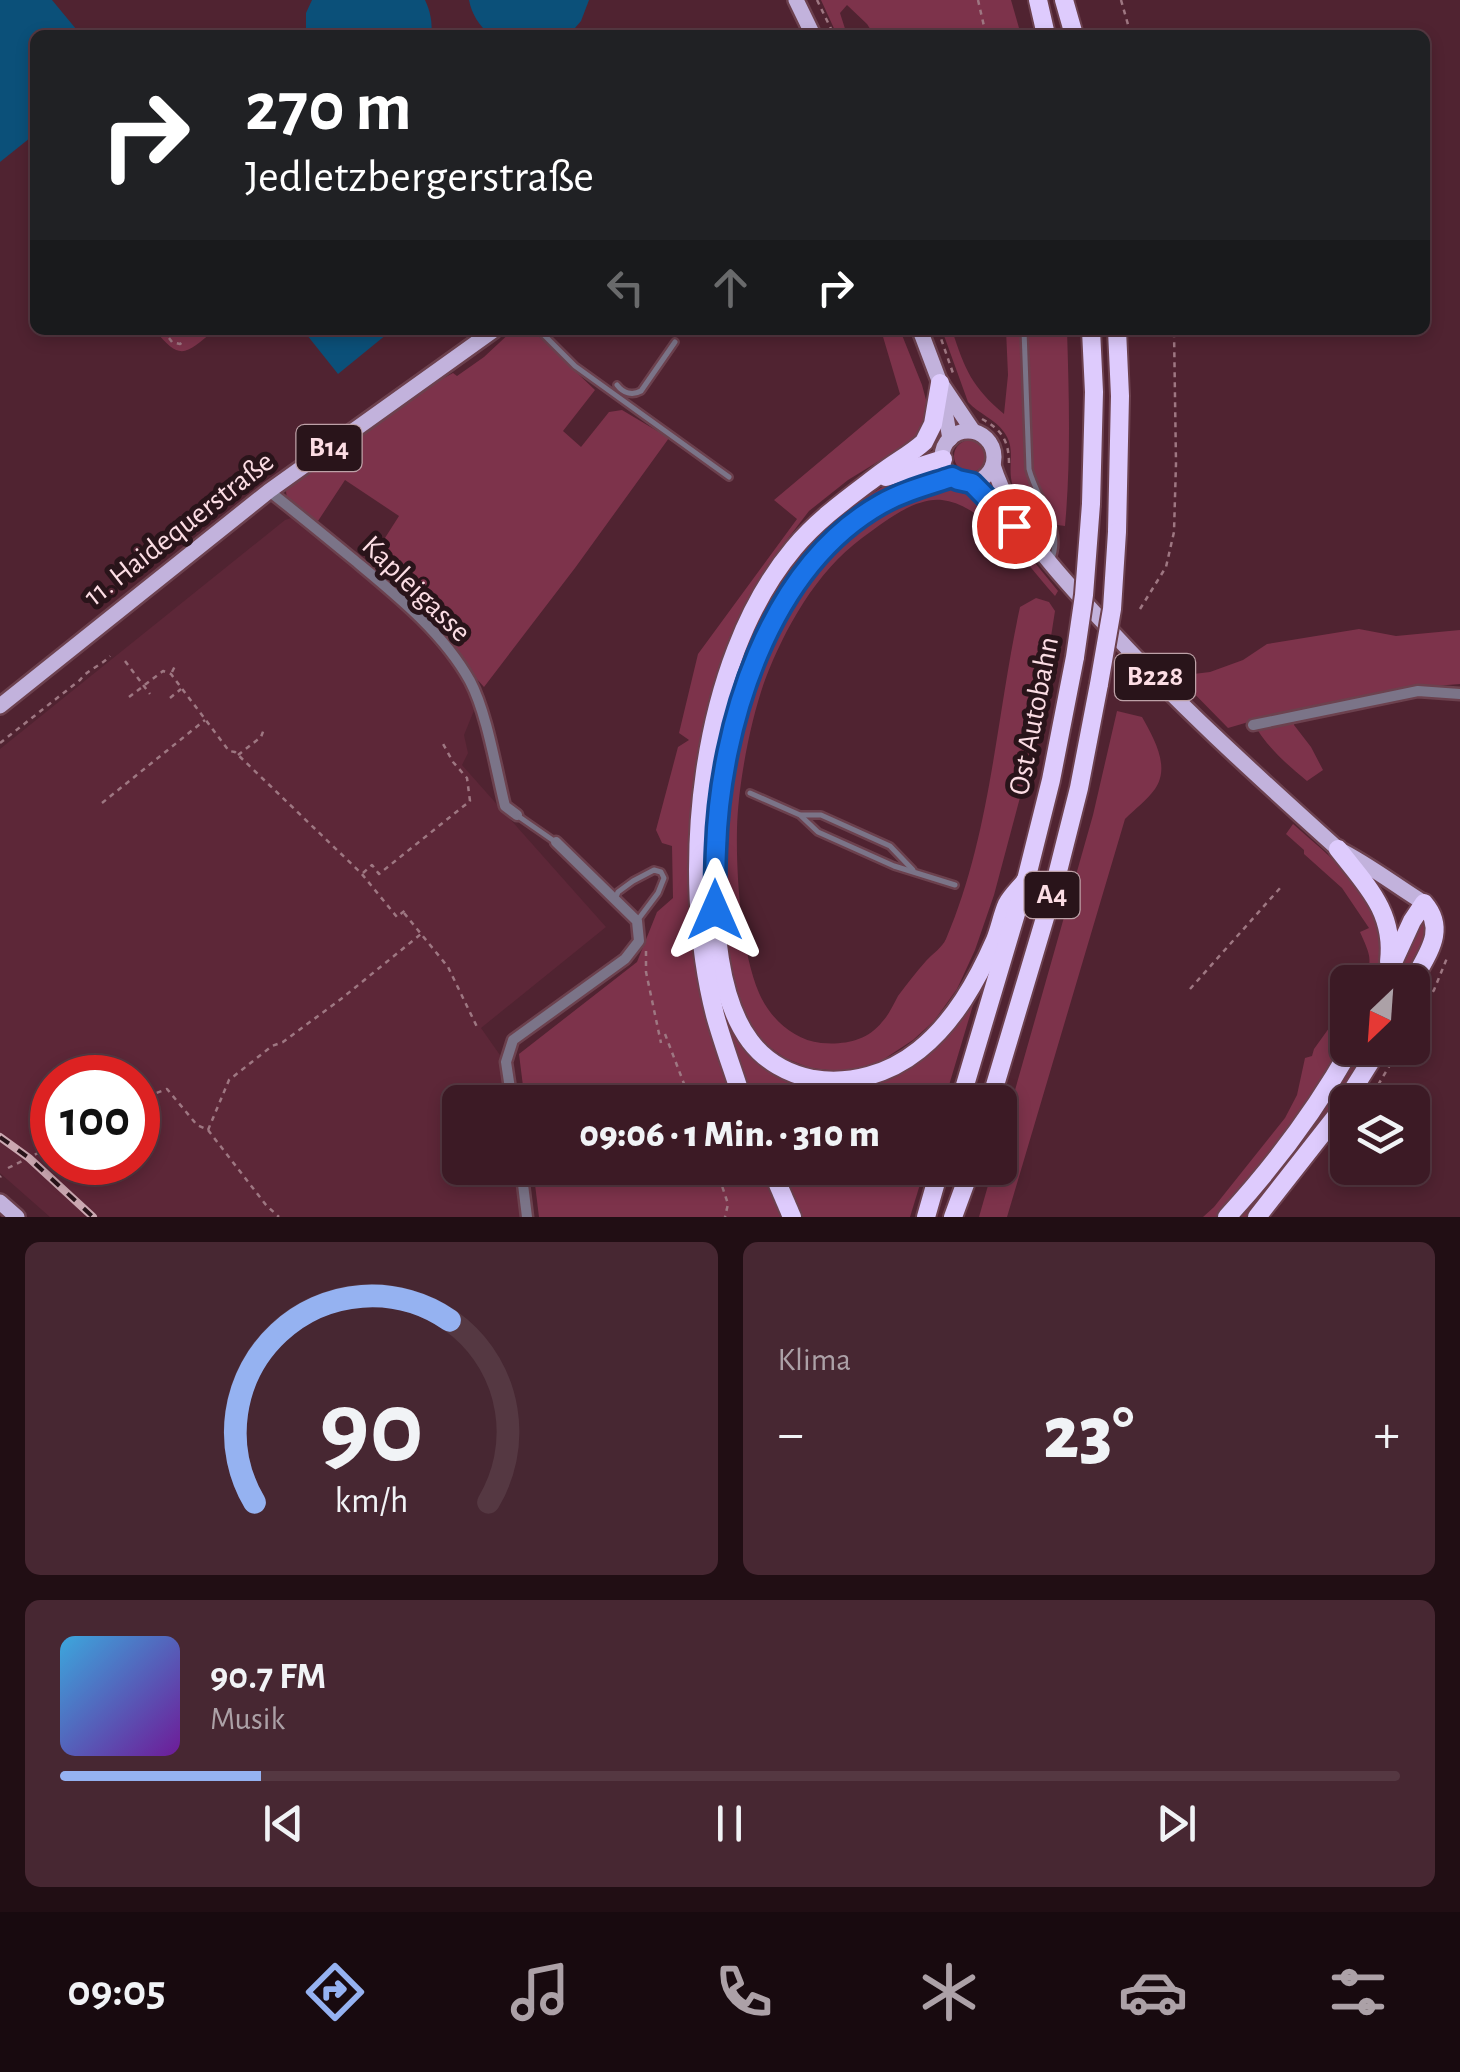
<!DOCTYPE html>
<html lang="de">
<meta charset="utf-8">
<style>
:root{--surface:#3c1a25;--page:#472732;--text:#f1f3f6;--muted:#aca1a7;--line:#553842;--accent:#95b2f1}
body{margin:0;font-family:"Alegreya Sans",sans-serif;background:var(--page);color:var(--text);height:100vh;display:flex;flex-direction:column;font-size:38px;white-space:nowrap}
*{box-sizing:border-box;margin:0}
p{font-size:32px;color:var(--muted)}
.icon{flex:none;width:55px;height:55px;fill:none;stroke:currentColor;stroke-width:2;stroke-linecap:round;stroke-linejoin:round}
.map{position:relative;height:1217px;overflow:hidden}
.sheet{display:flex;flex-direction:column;gap:25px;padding:25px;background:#210e14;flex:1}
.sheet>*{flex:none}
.hud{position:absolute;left:30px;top:30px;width:1400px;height:305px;border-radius:15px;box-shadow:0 5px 15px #0003,0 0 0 2px var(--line);background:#202124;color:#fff;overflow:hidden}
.needle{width:65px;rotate:205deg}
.tools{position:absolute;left:1330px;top:965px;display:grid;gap:20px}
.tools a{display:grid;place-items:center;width:100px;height:100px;border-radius:15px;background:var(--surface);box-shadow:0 5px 15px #0003,0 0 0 2px var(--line);font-size:50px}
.speed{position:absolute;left:30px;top:1055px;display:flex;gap:20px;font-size:50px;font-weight:700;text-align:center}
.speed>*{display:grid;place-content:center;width:130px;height:130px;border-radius:50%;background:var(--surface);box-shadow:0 5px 15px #0003,0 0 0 2px var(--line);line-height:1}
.speed .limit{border:15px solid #d22;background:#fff;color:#111}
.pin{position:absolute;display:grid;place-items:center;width:85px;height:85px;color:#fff;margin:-42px;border:5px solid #fff;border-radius:50%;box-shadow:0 2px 10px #0007}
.me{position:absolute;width:110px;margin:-55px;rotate:0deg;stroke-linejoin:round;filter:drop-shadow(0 0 8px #0008)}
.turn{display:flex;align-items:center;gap:35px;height:210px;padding:0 50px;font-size:45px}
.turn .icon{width:130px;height:130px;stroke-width:2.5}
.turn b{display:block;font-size:70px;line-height:85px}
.lanes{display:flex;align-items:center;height:95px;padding:0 50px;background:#0003;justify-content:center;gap:50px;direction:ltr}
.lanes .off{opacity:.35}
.big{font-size:75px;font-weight:800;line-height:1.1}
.sheet .widget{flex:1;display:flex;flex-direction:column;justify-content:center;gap:15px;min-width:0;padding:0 35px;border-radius:15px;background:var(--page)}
.sheet .dial{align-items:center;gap:0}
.dial svg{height:260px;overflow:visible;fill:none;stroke:var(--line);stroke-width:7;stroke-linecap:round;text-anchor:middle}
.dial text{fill:var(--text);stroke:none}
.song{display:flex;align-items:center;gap:30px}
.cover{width:120px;height:120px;border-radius:15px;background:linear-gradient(135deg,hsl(200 70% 55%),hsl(280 70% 35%))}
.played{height:10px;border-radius:5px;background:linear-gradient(90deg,var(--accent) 15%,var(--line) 15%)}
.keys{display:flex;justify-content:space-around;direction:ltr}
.heat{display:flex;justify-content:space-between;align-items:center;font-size:55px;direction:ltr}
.sheet .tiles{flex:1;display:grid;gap:25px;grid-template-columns:1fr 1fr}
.widget:last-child{grid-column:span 2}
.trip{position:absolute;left:442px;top:1085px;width:575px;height:100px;border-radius:15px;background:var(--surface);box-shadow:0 5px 15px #0003,0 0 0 2px var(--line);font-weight:800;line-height:100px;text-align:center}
.tabs{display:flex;height:160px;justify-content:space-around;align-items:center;background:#180a0f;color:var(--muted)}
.tabs .icon{width:70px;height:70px}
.tabs .current{color:var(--accent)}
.tabs b{font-size:45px;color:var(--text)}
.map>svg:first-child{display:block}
.built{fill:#5d2738;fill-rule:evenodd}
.green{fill:#7d334b}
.water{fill:#0b5079}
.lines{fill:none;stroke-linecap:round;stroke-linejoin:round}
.lane-casing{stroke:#6c414e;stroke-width:10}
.street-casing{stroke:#6c414e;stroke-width:15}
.primary-casing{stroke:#6c414e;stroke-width:20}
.highway-casing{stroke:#6c414e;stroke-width:22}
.path{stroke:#9e7782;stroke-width:2.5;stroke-dasharray:5 5;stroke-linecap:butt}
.lane{stroke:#7b7488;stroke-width:5}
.street{stroke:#7b7488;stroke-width:10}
.primary{stroke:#c2b2dc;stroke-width:15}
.highway{stroke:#decbfd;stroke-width:18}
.rail-casing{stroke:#cba8b1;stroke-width:8}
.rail{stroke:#29141a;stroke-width:4;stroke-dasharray:11;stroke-linecap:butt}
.highway-bridge-casing{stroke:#6c414e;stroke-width:22;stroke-linecap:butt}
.highway-bridge{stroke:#decbfd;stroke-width:18}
.route-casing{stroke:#114b97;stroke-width:25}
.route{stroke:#1a73e8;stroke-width:18}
.labels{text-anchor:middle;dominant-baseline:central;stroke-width:10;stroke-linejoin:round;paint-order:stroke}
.shield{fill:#29141a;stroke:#bda1a7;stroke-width:2.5}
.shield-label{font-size:28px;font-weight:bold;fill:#fcdde4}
.street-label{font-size:30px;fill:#fcdde4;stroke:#29141a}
</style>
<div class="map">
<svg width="1460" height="1217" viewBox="0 0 1460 1217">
<rect width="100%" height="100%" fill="#502331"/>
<path class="built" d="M291,518L392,600L423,631L450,662L466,687L475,708L464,735L468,753L462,765L606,927L481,1028L502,1058L508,1102H460V1168H517L522,1217H50L0,1173V749L285,520ZM52,1078H138V1162H52Z"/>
<g class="green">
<polygon points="821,0 1011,0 1021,35 874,35 867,24 847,5 840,13 847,35 837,35"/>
<path d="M155,330H215C186,353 181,363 155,330Z"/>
<polygon points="513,330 532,330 595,390 563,431 581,447 609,412 622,410 669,438 575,568 484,687 392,585 401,572 386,561 377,573 369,563 399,516 345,480 318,521 287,500 286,491 288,485 429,386 453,373 457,376 484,357"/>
<polygon points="881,330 900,330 922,385 929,411 924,428 910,442 848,480 809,511 776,554 755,591 733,637 715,686 703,742 692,910 738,1102 525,1102 519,1054 637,962 657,912 673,898 672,846 662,843 656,830 678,747 689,740 679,733 698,654 797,519 774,500 900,394"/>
<path d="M942,330H952C965,370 972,387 1004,414L1008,375L1006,330H1067C1069,396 1071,460 1065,526L1042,523C1030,510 1013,496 1011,478C1009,461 1015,447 1004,432C995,419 979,414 968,402Z"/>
<circle cx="970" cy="456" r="16"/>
<polygon points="930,468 933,477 851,517 749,658 711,915 757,1057 867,1085 979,985 944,1102 750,1102 720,1007 704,859 715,745 751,629 788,565 837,515 892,481"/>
<path d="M945,488L972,496L986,503L1058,591L1055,596C1028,566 984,504 942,500C914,497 883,523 862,538C816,572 785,628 765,680C750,722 738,785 737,829C736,876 741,950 759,993C770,1018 793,1040 821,1043C844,1045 867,1041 882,1022C889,1015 893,1005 898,996C907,984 916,972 926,961C933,953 942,948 946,939C991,834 996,717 1020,607L1036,598L1049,602L1055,611L1034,745L994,895L975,950L957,989L934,1021L913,1040L875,1065L839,1071L810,1068L785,1058L760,1040L740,1005L728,952L722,878L724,811L752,686L777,625L806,578L844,537L892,502Z"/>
<path d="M1359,629L1396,636L1460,630V684L1398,689L1294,711V725L1311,747L1323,770L1307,781C1285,763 1266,746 1252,721L1228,728L1177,676L1210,672L1243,660L1267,644Z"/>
<path d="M1117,711L1142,717C1153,737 1171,766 1155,789C1147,800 1135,809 1125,819L1007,1217H979L993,1168H1000V1143L1093,815Z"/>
<path d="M1293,824C1339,865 1405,912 1376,982H1362C1375,961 1369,953 1360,932L1369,928L1342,888L1304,854V850L1286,834Z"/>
<polygon points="1422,919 1428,921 1430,927 1403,982 1390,982"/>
<polygon points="1347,1003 1347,1040 1311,1101 1275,1148 1217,1217 1203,1217 1214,1207 1285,1118 1297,1095 1305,1058 1312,1056 1314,1049"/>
<polygon points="1357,1048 1370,1048 1322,1122 1246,1217 1234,1217"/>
<polygon points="533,1168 765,1168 786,1217 539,1217"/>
<polygon points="777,1168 925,1168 910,1217 798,1217"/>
</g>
<g class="water">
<polygon points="0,0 52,0 81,35 35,35 35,134 0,162"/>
<path d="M312,0H425C430,10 433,24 431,35H306V13Z"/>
<path d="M469,0H589L581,21L569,35H490C479,25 472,15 469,0Z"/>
<polygon points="303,330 392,330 338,374"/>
</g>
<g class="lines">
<defs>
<g id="lane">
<polyline points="539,330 575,366 729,477"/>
<path d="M1024,330L1029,469C1037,501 1065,528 1051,561"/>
<path d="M617,385C623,393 632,396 641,391L675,342"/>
<polyline points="750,793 800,815 818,832 894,866 955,885"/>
<polyline points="801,815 821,815 890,846 913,870"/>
<polyline points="518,816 554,841"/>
<polyline points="616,897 618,892 633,881 654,870 661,872 664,878 658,893 637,921"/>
</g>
<g id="street">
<path d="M269,491C297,513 325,536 353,559C395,594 443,632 470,681C487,713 496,770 505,806L517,815"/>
<polyline points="1253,725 1418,691 1460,694"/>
<polyline points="512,1102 506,1062 513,1040 625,959 639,941 637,921 556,842"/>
<polyline points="521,1168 527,1217"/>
</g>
<g id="primary">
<polyline points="796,0 813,35"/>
<polyline points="920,330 940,383 950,439"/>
<polyline points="942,385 973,431"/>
<circle cx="968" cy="457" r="26"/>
<path d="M993,465C1013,527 1058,573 1101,620C1175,702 1256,775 1338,849C1368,864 1395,885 1424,903"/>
<polyline points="971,483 1018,529"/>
<polyline points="0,706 269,491 494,330"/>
<polyline points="0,1202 17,1217"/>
</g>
<g id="highway">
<polyline points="1038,0 1046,35"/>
<polyline points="1064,0 1074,35"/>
<polyline points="1091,330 1094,392 1091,504"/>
<polyline points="1117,330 1120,396 1117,532"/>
<polyline points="886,477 943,459"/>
<path d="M952,477C938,482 923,484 909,490C884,500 860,517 839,534C801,567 775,613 756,659C719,747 689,960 750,1041C765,1061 788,1074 813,1079C851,1085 889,1074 919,1050C954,1022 977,981 995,940C1000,928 1002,915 1007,904C1012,895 1020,888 1026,880"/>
<path d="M1338,849C1366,885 1395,912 1389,962"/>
<path d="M1384,982L1412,921L1424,903C1448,931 1426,955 1412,983"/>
<path d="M743,1102C734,1073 723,1044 715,1015C679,875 698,662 794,548C819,518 851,496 881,473C895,462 911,454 924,442L933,424L940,383"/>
<polyline points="960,1102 1026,880 1051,780 1075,657"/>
<polyline points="990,1102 1053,891 1079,788 1099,684"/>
<polyline points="771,1168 792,1217"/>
<polyline points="926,1217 940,1168"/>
<polyline points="953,1217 971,1168"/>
<path d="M1227,1217C1274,1166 1317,1108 1351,1048"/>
<polyline points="1257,1217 1337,1115 1379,1048"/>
</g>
</defs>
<use href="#lane" class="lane-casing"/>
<use href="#street" class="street-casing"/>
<use href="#primary" class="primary-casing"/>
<use href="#highway" class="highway-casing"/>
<g class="path">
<polyline points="817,0 834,35"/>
<polyline points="978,0 986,35"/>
<polyline points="1121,0 1131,35"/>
<polyline points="163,330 172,342 180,344 184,341"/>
<polyline points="938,330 954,376"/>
<path d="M982,419C1002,430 1009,441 1009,464"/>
<polyline points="1140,609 1166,567 1174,532 1176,463 1174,330"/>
<polyline points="125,661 150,694"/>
<polyline points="172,672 176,664"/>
<polyline points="129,697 163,671 171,674 229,751 235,752 361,873 397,917 408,908"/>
<polyline points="170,698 181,689"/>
<path d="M0,743L80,680C88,669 101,666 110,656"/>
<polyline points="238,755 261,737 264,729"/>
<polyline points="102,803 205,720"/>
<polyline points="363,873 372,865 379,874 470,801 467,778 453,762 442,742"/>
<polyline points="404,913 448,967 478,1029"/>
<polyline points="646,951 646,972 661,1043"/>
<polyline points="1190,989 1281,887"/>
<polyline points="1412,1026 1434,990 1447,958"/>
<polyline points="665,1034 691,1102"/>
<polyline points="138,1100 167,1089 197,1125 208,1130 266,1205 279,1217"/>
<polyline points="1368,1102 1400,1048"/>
<polyline points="208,1130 229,1080 272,1046 283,1042 341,999 421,934"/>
<polyline points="8,1168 52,1146"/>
<polyline points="716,1168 728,1204 725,1217"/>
<polyline points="0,1177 1,1176"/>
</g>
<use href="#lane" class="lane"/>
<use href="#street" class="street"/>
<use href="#primary" class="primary"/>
<use href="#highway" class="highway"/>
<defs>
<polyline id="rail" points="0,1137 29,1158 93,1217"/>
</defs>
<use href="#rail" class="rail-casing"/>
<use href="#rail" class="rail"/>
<defs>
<g id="highway-bridge">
<polyline points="1075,657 1084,595 1091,504"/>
<polyline points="1099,684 1112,609 1117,532"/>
</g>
</defs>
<use href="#highway-bridge" class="highway-bridge-casing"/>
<use href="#highway-bridge" class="highway-bridge"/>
</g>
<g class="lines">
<defs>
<path id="route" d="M715,910C715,890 715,870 716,849C720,726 768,568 881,504C904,491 928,485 952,477L958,480L972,483L1014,526"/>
</defs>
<use href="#route" class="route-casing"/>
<use href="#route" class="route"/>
</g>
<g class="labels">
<g class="shield">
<rect x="296.5" y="425" width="65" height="46" rx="8"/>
<rect x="1115" y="654" width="80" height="46" rx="8"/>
<rect x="1024.5" y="872" width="55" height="46" rx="8"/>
</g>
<g class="shield-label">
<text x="329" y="448">B14</text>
<text x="1155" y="677">B228</text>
<text x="1052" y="895">A4</text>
</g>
<g class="street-label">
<text transform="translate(179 529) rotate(-38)">11. Haidequerstraße</text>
<text transform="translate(416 589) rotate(44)">Kapleigasse</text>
<text transform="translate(1034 716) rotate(-79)">Ost Autobahn</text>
</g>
</g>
</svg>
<div class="tools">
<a><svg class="needle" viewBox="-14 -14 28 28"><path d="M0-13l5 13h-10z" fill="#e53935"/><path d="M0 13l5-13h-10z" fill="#aca1a7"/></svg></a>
<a><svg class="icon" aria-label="layers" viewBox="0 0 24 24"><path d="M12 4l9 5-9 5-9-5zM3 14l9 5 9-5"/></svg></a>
</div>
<div class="speed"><div class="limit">100</div></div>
<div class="pin" style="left:1014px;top:526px;background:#d93025"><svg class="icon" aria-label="arrive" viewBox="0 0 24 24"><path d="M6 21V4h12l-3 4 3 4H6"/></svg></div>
<svg class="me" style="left:715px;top:910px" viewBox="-20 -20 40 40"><path d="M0-17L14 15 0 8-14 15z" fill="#1a73e8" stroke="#fff" stroke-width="4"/></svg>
<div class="trip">09:06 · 1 Min. · 310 m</div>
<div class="hud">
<div class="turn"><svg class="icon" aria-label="right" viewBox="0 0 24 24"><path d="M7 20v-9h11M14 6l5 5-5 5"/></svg><div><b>270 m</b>Jedletzbergerstraße</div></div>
<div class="lanes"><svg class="icon off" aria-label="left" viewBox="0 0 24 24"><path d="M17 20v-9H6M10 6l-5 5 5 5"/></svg><svg class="icon off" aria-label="ahead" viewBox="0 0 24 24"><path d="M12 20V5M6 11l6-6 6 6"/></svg><svg class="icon" aria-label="right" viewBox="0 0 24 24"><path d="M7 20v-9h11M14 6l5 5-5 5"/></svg></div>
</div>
</div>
<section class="sheet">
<div class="tiles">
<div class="widget dial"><svg viewBox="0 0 100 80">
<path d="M14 69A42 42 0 1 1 86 69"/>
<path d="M14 69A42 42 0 0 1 74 13" stroke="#95b2f1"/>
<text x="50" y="56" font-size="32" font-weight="700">90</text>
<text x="50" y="72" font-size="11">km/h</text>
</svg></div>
<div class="widget"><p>Klima</p>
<div class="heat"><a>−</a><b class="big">23°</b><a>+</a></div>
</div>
<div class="widget">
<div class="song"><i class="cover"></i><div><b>90.7 FM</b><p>Musik</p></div></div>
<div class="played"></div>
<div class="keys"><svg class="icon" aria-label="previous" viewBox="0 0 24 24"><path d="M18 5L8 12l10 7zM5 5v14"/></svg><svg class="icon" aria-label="pause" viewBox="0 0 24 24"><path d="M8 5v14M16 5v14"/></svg><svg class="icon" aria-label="next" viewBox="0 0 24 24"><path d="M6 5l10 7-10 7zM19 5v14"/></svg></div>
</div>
</div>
</section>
<nav class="tabs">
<b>09:05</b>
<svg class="icon current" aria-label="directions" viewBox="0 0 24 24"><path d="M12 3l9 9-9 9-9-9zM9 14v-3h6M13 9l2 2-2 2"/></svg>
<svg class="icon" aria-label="music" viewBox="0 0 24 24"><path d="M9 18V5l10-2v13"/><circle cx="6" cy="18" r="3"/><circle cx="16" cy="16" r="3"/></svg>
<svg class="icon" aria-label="phone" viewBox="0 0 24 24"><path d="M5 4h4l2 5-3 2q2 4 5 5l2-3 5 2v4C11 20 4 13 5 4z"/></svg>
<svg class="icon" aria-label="climate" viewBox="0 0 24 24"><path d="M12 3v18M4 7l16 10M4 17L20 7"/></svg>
<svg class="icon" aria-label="car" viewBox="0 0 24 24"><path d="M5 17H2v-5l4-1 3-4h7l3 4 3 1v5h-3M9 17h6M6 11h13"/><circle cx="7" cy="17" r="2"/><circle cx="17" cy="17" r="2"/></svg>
<svg class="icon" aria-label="filters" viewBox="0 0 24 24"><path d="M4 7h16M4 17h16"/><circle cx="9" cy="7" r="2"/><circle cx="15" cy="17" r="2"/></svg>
</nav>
